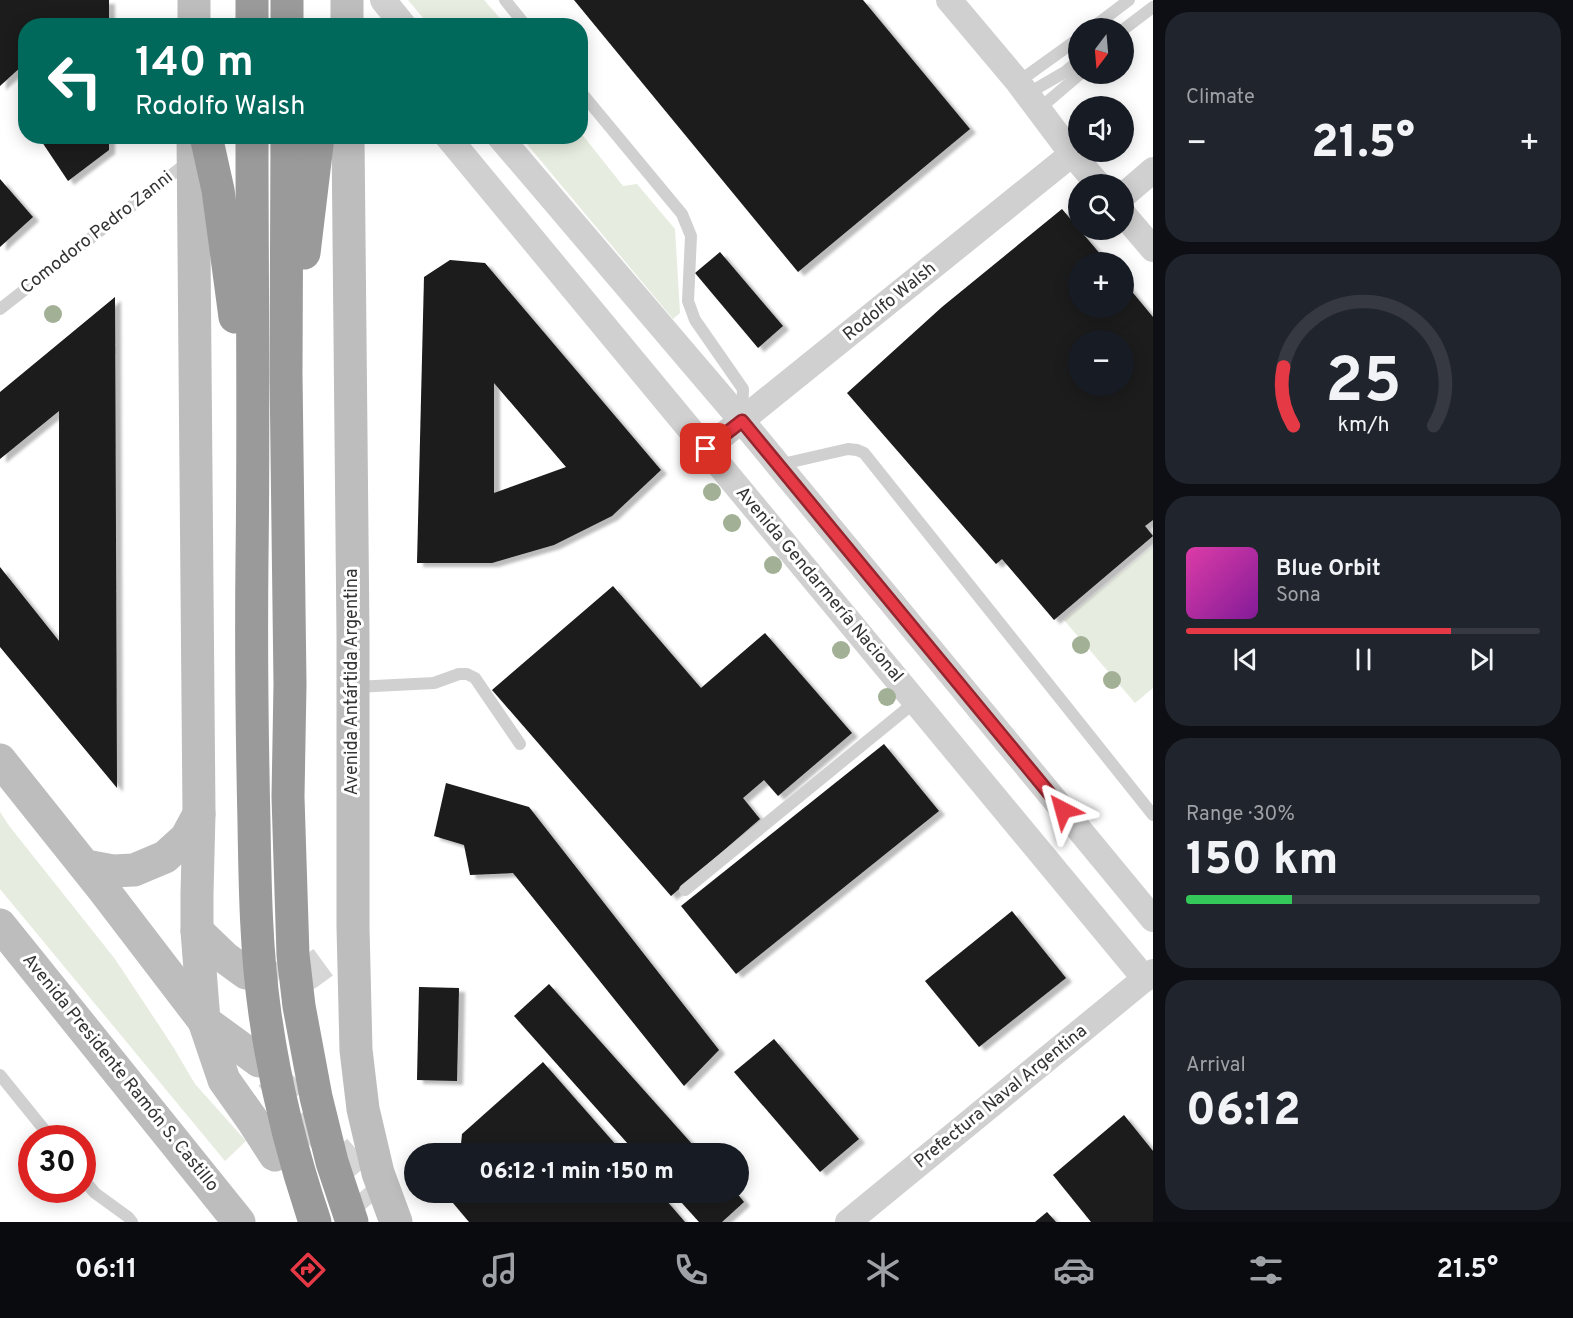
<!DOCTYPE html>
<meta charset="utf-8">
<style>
:root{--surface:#171b24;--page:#20242c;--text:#f1f3f6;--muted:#9ea1a6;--line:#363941;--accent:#e63946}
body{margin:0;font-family:Overpass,sans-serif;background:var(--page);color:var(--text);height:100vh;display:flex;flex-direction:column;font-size:22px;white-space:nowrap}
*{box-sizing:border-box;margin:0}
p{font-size:20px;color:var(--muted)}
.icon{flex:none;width:33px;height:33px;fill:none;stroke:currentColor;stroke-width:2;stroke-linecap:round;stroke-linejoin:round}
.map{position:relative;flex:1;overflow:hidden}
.drawer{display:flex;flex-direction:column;gap:12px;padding:12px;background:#0d0f14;width:420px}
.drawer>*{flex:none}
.guide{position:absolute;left:18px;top:18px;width:570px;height:126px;border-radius:24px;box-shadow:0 3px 15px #0003;background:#00695c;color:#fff;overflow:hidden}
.needle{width:39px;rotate:196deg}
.buttons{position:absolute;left:1068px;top:18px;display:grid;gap:12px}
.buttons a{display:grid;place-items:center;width:66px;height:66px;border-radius:50%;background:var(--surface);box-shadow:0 3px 15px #0003;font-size:30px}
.speed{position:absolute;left:18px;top:1125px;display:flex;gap:12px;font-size:30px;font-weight:700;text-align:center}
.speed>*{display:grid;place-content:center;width:78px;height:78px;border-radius:50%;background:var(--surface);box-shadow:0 3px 15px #0003;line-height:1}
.speed .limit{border:9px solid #d22;background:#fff;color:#111}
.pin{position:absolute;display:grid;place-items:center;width:51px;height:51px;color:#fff;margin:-26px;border-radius:12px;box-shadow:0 3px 9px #0006}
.me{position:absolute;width:66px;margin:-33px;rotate:321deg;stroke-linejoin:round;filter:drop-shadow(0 0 4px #0008)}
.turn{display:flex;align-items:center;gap:21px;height:126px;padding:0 18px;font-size:27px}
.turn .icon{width:78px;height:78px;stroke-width:2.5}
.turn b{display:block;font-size:42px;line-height:51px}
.big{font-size:45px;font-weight:800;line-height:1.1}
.drawer .tile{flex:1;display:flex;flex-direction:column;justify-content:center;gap:9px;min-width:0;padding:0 21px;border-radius:24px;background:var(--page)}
.drawer .dial{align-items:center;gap:0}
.dial svg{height:156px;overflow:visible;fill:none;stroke:var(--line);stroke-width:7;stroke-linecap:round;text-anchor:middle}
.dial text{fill:var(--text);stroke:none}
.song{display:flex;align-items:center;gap:18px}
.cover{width:72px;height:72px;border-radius:9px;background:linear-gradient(135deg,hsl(320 70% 55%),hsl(290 70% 35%))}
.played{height:6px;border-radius:3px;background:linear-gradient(90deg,var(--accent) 75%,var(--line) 75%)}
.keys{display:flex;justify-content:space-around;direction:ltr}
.heat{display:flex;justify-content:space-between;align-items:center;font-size:33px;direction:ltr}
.charge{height:9px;border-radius:4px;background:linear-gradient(90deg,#34c759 30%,var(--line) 0)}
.trip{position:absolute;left:404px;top:1143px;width:345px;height:60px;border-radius:30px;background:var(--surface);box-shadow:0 3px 15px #0003;font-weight:800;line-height:60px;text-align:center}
.tabs{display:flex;height:96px;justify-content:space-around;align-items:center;background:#090b0e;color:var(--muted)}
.tabs .icon{width:42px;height:42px}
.tabs .active{color:var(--accent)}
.tabs b{font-size:27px;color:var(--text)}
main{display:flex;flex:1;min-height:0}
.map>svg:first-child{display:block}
.green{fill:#e6ecdf}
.building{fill:#1a1a1a;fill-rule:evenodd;filter:url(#shadow)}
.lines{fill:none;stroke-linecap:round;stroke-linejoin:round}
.secondary-tunnel{stroke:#d6d6d6;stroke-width:33;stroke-dasharray:33 16;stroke-linecap:butt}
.lane{stroke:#d0d0d0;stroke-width:12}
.street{stroke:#d0d0d0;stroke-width:26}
.secondary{stroke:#bdbdbd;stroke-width:33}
.highway{stroke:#9a9a9a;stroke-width:33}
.tree{fill:#a2b095}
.route-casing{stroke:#96252e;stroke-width:15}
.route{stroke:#e63946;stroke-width:10}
.labels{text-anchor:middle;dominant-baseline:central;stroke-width:6;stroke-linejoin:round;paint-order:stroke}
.street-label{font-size:18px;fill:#333;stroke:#fff}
</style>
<main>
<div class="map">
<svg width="1153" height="1222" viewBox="0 0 1153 1222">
<defs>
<filter id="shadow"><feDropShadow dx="6" dy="4" stdDeviation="1.5" flood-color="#0004"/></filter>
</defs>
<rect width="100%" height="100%" fill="#fff"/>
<g class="green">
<polygon points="408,0 484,0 506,25 429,25"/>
<polygon points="581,133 623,186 637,184 675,229 680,313 673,319 521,137 580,136"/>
<polygon points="1153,546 1153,688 1135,703 1064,620"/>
<polygon points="0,812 10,827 115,959 172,1045 195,1084 246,1141 225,1161 0,889"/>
</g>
<g class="building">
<polygon points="0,0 109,0 109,26 26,26 26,66 23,65 0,86"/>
<polygon points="574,0 863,0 970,129 798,272"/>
<polygon points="38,136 109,136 109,150 68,181"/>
<polygon points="0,179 33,217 0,247"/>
<path d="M1062,209L1107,262H1078V308H1124V282L1153,317V520L1145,526L1153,536L1054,620L1002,559L996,564L847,393L942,307ZM1078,340H1124V386H1078Z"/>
<polygon points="720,252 783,326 758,348 695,273"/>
<path d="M450,260L485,263L661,470L612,516L554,545L492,563H417L424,277ZM494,383L566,467L494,493Z"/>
<polygon points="115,297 117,788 0,647 0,567 59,641 59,411 0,459 0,392"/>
<polygon points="613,586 701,688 765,633 852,733 778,796 764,780 743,798 760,819 671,896 492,690"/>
<polygon points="884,744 939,811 736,974 681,906"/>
<polygon points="446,783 529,807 719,1050 684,1086 513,873 470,875 464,845 434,836"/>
<polygon points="1012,911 1066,978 979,1047 925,981"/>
<polygon points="549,984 701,1154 637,1154 514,1016"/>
<polygon points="419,987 459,988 457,1081 417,1080"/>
<polygon points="774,1039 859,1139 820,1172 734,1072"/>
<polygon points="543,1062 624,1154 460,1154 462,1134"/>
<polygon points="1124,1115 1153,1151 1153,1222 1091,1222 1053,1175"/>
<polygon points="454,1192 659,1192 685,1222 469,1222 453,1203"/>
<polygon points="672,1192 736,1192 744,1202 722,1222 699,1222"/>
<polygon points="1047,1212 1056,1222 1035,1222"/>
</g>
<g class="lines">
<g class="secondary-tunnel">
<polyline points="246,973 280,979 307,974 329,958"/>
<polyline points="271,1075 377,1199"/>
</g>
<g class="lane">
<polyline points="505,0 526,26"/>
<polyline points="1092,28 1129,0"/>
<polyline points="1124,29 1153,7"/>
<polyline points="1018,82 1078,39"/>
<polyline points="580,91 682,214 691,236 688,301 695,320 743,389 742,417"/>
<polyline points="1027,94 1065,72 1078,61"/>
<polyline points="1039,109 1080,74"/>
<polyline points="0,309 188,162"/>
<polyline points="778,465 848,449 857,450 864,453 1153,815"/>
<polyline points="355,687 434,683 459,674 467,674 475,678 520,744"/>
<polyline points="685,890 915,702"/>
<polyline points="0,1075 51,1138"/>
<polyline points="82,1178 95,1193 128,1217 132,1222"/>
</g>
<g class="street">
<polyline points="383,0 404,26"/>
<polyline points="949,0 1018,82 1072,154 1098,184"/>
<polyline points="447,136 1145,979"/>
<polyline points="499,136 742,421 1153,919"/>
<polyline points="1124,195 1153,170"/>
<polyline points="1124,215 1153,249"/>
<polyline points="706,449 1072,154"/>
<polyline points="848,1222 1153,972"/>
</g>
<g class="secondary">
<polyline points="347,0 347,26"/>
<polyline points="194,26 194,0"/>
<polyline points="193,136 199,814 197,893 197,931 204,1021 224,1080 253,1121 275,1155"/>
<polyline points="348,136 353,635 353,927 356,1050 363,1109 378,1173 396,1222"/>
<polyline points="0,760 103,889 204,1021 259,1061"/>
<polyline points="86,866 113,871 134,870 165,857 186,838 199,814"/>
<polyline points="0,925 239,1222"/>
<polyline points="197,931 224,957 246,973"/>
</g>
<g class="highway">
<polyline points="252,0 252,26"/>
<polyline points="287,26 287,0"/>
<polyline points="206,136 218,190 235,317"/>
<path d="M252,136C252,277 254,418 252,559C251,647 252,735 254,823C255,886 256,951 265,1014C275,1085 292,1154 315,1222"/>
<polyline points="287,136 286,374 290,684 288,797 293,955 299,1006 316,1097 332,1162 352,1222"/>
<polyline points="304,253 318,136"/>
</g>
</g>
<g class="tree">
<circle cx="53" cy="314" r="9"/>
<circle cx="712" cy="492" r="9"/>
<circle cx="732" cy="523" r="9"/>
<circle cx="773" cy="565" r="9"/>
<circle cx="1081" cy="645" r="9"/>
<circle cx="841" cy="650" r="9"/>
<circle cx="1112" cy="680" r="9"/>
<circle cx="887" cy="697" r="9"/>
</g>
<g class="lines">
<defs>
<polyline id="route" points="706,449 742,421 1063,810"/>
</defs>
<use href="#route" class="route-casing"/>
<use href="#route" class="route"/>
</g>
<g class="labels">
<g class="street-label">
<text transform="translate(97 233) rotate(-38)">Comodoro Pedro Zanni</text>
<text transform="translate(890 302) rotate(-39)">Rodolfo Walsh</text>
<text transform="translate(819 585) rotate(50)">Avenida Gendarmería Nacional</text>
<text transform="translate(352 682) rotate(-90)">Avenida Antártida Argentina</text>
<text transform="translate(120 1073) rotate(51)">Avenida Presidente Ramón S. Castillo</text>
<text transform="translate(1001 1097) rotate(-39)">Prefectura Naval Argentina</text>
</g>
</g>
</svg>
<div class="buttons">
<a><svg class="needle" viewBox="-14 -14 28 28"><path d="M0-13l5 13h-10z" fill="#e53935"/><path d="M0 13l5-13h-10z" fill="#9ea1a6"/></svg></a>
<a><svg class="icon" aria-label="sound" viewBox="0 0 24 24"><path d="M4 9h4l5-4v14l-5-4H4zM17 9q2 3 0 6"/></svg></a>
<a><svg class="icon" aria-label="search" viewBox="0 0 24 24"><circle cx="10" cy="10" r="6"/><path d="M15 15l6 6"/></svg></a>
<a>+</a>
<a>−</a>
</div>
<div class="speed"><div class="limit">30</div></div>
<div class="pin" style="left:706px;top:449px;background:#d93025"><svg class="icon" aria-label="arrive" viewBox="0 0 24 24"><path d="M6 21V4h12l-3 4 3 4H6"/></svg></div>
<svg class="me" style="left:1063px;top:810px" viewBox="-20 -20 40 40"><path d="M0-17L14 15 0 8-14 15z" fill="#e63946" stroke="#fff" stroke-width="4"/></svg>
<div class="trip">06:12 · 1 min · 150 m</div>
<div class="guide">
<div class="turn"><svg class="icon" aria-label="left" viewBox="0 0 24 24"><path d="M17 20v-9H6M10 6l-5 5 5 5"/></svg><div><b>140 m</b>Rodolfo Walsh</div></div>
</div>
</div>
<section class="drawer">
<div class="tile"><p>Climate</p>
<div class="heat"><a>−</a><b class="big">21.5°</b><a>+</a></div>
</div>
<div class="tile dial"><svg viewBox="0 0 100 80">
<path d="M14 69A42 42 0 1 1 86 69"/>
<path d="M14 69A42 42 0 0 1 9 39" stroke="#e63946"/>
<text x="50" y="56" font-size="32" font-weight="700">25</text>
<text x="50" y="72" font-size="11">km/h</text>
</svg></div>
<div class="tile">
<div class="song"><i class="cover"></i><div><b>Blue Orbit</b><p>Sona</p></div></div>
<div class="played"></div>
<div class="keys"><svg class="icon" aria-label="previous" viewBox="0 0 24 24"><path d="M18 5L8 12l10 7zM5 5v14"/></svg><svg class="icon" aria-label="pause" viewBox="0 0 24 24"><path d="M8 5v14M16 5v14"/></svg><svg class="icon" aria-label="next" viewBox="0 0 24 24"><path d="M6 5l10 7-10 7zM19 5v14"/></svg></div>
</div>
<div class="tile"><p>Range · 30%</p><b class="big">150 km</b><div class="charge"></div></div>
<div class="tile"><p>Arrival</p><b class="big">06:12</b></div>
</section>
</main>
<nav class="tabs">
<b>06:11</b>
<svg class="icon active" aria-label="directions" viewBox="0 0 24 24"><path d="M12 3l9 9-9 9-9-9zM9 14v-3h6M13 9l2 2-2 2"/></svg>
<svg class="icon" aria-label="music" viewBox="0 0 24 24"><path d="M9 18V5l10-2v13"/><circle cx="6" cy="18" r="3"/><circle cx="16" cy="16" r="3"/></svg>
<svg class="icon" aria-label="phone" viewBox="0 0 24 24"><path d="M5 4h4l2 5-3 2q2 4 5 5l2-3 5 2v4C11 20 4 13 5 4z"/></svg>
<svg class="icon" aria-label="climate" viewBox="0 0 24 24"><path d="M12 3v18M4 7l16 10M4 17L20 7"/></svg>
<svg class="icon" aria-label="car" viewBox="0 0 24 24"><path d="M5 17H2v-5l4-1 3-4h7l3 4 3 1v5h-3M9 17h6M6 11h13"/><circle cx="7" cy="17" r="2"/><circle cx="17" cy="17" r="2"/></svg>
<svg class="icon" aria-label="filters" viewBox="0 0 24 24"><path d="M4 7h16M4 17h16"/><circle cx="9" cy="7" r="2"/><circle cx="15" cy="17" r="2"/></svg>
<b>21.5°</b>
</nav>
